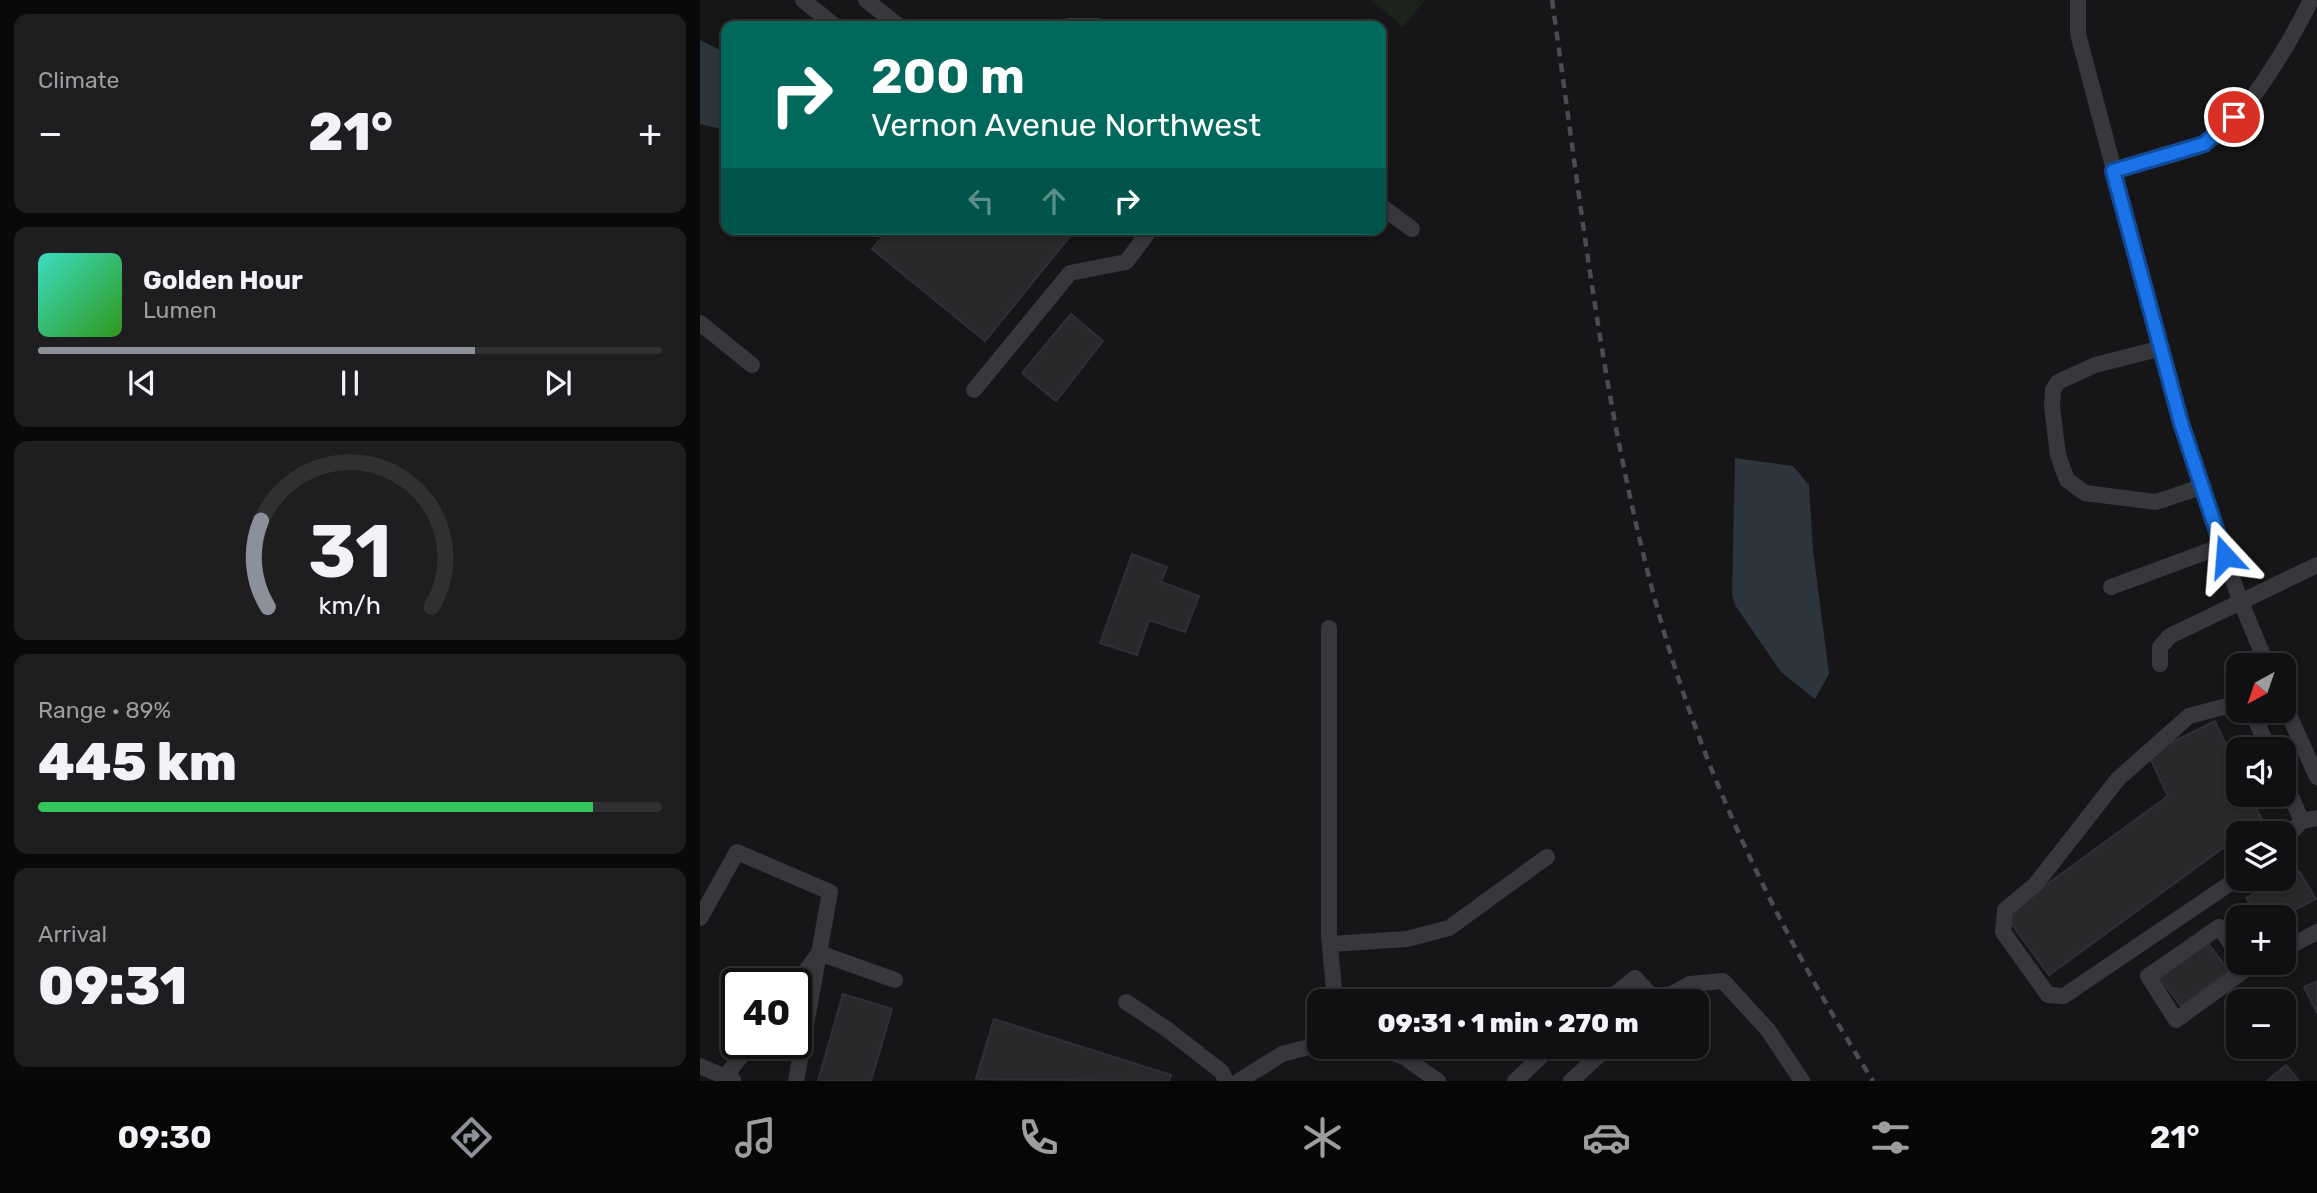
<!DOCTYPE html>
<meta charset="utf-8">
<style>
:root{--surface:#101012;--page:#1e1e20;--text:#f1f3f6;--muted:#9c9d9f;--line:#303032;--accent:#8c9099}
body{margin:0;font-family:Rubik,sans-serif;background:var(--page);color:var(--text);height:100vh;display:flex;flex-direction:column;font-size:26px;white-space:nowrap}
*{box-sizing:border-box;margin:0}
p{font-size:23px;color:var(--muted)}
.icon{flex:none;width:38px;height:38px;fill:none;stroke:currentColor;stroke-width:2;stroke-linecap:round;stroke-linejoin:round}
.map{position:relative;flex:1;overflow:hidden}
.sheet{display:flex;flex-direction:column;gap:14px;padding:14px;background:#09090a;width:700px}
.sheet>*{flex:none}
.guide{position:absolute;left:21px;top:21px;width:665px;height:214px;border-radius:14px;box-shadow:0 4px 10px #0003,0 0 0 2px var(--line);background:#00695c;color:#fff;overflow:hidden}
.needle{width:46px;rotate:220deg}
.controls{position:absolute;left:1526px;top:653px;display:grid;gap:14px}
.controls a{display:grid;place-items:center;width:70px;height:70px;border-radius:14px;background:var(--surface);box-shadow:0 4px 10px #0003,0 0 0 2px var(--line);font-size:35px}
.speed{position:absolute;left:21px;top:968px;display:flex;gap:14px;font-size:35px;font-weight:700;text-align:center}
.speed>*{display:grid;place-content:center;width:91px;height:91px;border-radius:50%;background:var(--surface);box-shadow:0 4px 10px #0003,0 0 0 2px var(--line);line-height:1}
.speed .limit{border:4px solid #111;border-radius:10px;background:#fff;color:#111}
.pin{position:absolute;display:grid;place-items:center;width:60px;height:60px;color:#fff;margin:-30px;border:4px solid #fff;border-radius:50%;box-shadow:0 2px 7px #0007}
.me{position:absolute;width:77px;margin:-38px;rotate:341deg;stroke-linejoin:round;filter:drop-shadow(0 0 5px #0008)}
.turn{display:flex;align-items:center;gap:24px;height:147px;padding:0 35px;font-size:32px}
.turn .icon{width:91px;height:91px;stroke-width:2.5}
.turn b{display:block;font-size:49px;line-height:60px}
.lanes{display:flex;align-items:center;height:66px;padding:0 35px;background:#0003;justify-content:center;gap:35px;direction:ltr}
.lanes .off{opacity:.35}
.big{font-size:52px;font-weight:800;line-height:1.1}
.sheet .tile{flex:1;display:flex;flex-direction:column;justify-content:center;gap:10px;min-width:0;padding:0 24px;border-radius:14px;background:var(--page)}
.sheet .dial{align-items:center;gap:0}
.dial svg{height:182px;overflow:visible;fill:none;stroke:var(--line);stroke-width:7;stroke-linecap:round;text-anchor:middle}
.dial text{fill:var(--text);stroke:none}
.song{display:flex;align-items:center;gap:21px}
.cover{width:84px;height:84px;border-radius:10px;background:linear-gradient(135deg,hsl(170 70% 55%),hsl(110 70% 35%))}
.played{height:7px;border-radius:4px;background:linear-gradient(90deg,var(--accent) 70%,var(--line) 70%)}
.keys{display:flex;justify-content:space-around;direction:ltr}
.heat{display:flex;justify-content:space-between;align-items:center;font-size:38px;direction:ltr}
.charge{height:10px;border-radius:5px;background:linear-gradient(90deg,#34c759 89%,var(--line) 0)}
.trip{position:absolute;left:607px;top:989px;width:402px;height:70px;border-radius:14px;background:var(--surface);box-shadow:0 4px 10px #0003,0 0 0 2px var(--line);font-weight:800;line-height:70px;text-align:center}
.tabs{display:flex;height:112px;justify-content:space-around;align-items:center;background:#060607;color:var(--muted)}
.tabs .icon{width:49px;height:49px}
.tabs .on{color:var(--accent)}
.tabs b{font-size:32px;color:var(--text)}
main{display:flex;flex:1;min-height:0}
.map>svg:first-child{display:block}
.green{fill:#1c221c}
.water{fill:#2c353b}
.building{fill:#29292c;stroke:#303034;stroke-width:2}
.lines{fill:none;stroke-linecap:round;stroke-linejoin:round}
.minor{stroke:#37383c;stroke-width:16}
.rail{stroke:#4a4c51;stroke-width:4.5;stroke-dasharray:9 7;stroke-linecap:butt}
.route-casing{stroke:#114b97;stroke-width:18}
.route{stroke:#1a73e8;stroke-width:12}
</style>
<main>
<section class="sheet">
<div class="tile"><p>Climate</p>
<div class="heat"><a>−</a><b class="big">21°</b><a>+</a></div>
</div>
<div class="tile">
<div class="song"><i class="cover"></i><div><b>Golden Hour</b><p>Lumen</p></div></div>
<div class="played"></div>
<div class="keys"><svg class="icon" aria-label="previous" viewBox="0 0 24 24"><path d="M18 5L8 12l10 7zM5 5v14"/></svg><svg class="icon" aria-label="pause" viewBox="0 0 24 24"><path d="M8 5v14M16 5v14"/></svg><svg class="icon" aria-label="next" viewBox="0 0 24 24"><path d="M6 5l10 7-10 7zM19 5v14"/></svg></div>
</div>
<div class="tile dial"><svg viewBox="0 0 100 80">
<path d="M14 69A42 42 0 1 1 86 69"/>
<path d="M14 69A42 42 0 0 1 11 31" stroke="#8c9099"/>
<text x="50" y="56" font-size="32" font-weight="700">31</text>
<text x="50" y="72" font-size="11">km/h</text>
</svg></div>
<div class="tile"><p>Range · 89%</p><b class="big">445 km</b><div class="charge"></div></div>
<div class="tile"><p>Arrival</p><b class="big">09:31</b></div>
</section>
<div class="map">
<svg width="1617" height="1081" viewBox="0 0 1617 1081">
<rect width="100%" height="100%" fill="#161618"/>
<polygon class="green" points="671,0 725,0 703,27"/>
<g class="water">
<polygon points="0,40 26,53 26,130 0,124"/>
<polygon points="1035,458 1093,466 1109,485 1113,550 1129,674 1115,699 1081,672 1035,605 1032,595"/>
</g>
<g class="building">
<polygon points="189,229 376,229 285,341 172,249"/>
<polygon points="371,314 403,341 356,401 322,373"/>
<polygon points="432,554 467,567 461,582 499,596 485,632 449,620 437,655 400,643"/>
<polygon points="1515,721 1538,770 1538,794 1550,794 1562,820 1544,833 1538,833 1538,837 1349,975 1305,915 1468,796 1448,754"/>
<polygon points="1599,871 1616,899 1581,917 1538,917 1537,936 1527,917 1550,905 1546,898"/>
<polygon points="1508,943 1529,971 1481,1006 1460,978"/>
<polygon points="1617,981 1617,1013 1604,987"/>
<polygon points="143,994 192,1009 171,1081 118,1081"/>
<polygon points="294,1019 471,1075 469,1081 276,1079"/>
<polygon points="1586,1065 1599,1081 1567,1081"/>
</g>
<g class="lines">
<g class="minor">
<polyline points="103,0 135,26"/>
<polyline points="166,0 199,26"/>
<polyline points="1378,0 1378,34 1481,423 1538,595 1567,665"/>
<polyline points="369,26 397,26"/>
<path d="M1413,171C1441,161 1474,157 1501,145C1543,127 1591,40 1611,0"/>
<polyline points="681,206 712,229"/>
<polyline points="0,323 52,365"/>
<polyline points="1462,348 1395,365 1358,382 1353,390 1352,407 1358,455 1367,480 1385,493 1456,502 1501,487"/>
<polyline points="274,390 370,273 426,262 451,229"/>
<polyline points="1411,587 1522,546"/>
<polyline points="629,628 629,935 635,1001"/>
<polyline points="1460,664 1460,647 1470,636 1617,565"/>
<polyline points="1538,703 1489,716 1436,763 1418,779 1335,885 1305,910 1303,932 1348,995 1364,996 1538,878"/>
<polyline points="1584,704 1617,777"/>
<polyline points="1551,710 1569,749"/>
<polyline points="1584,781 1602,821"/>
<polyline points="1584,839 1602,821 1617,818"/>
<polyline points="0,918 37,852 130,892 96,1081"/>
<polyline points="630,944 707,939 749,928 847,857"/>
<polyline points="1584,949 1617,932"/>
<polyline points="1538,954 1519,927 1448,976 1476,1020 1556,962"/>
<polyline points="96,984 119,953 195,980"/>
<polyline points="907,1001 935,978 956,1001"/>
<polyline points="959,1001 990,984 1023,981 1068,1030 1102,1081"/>
<polyline points="426,1002 468,1030 522,1072 526,1081"/>
<polyline points="675,1046 704,1057 738,1081"/>
<polyline points="0,1066 33,1080"/>
<polyline points="25,1077 51,1043"/>
<polyline points="539,1081 582,1054 620,1044"/>
<polyline points="815,1081 852,1046"/>
<polyline points="871,1081 909,1046"/>
</g>
<path class="rail" d="M852,0C882,209 904,422 962,625C1008,786 1084,940 1173,1081"/>
</g>
<g class="lines">
<defs>
<polyline id="route" points="1525,556 1481,423 1413,171 1504,144 1534,117"/>
</defs>
<use href="#route" class="route-casing"/>
<use href="#route" class="route"/>
</g>
</svg>
<div class="controls">
<a><svg class="needle" viewBox="-14 -14 28 28"><path d="M0-13l5 13h-10z" fill="#e53935"/><path d="M0 13l5-13h-10z" fill="#9c9d9f"/></svg></a>
<a><svg class="icon" aria-label="sound" viewBox="0 0 24 24"><path d="M4 9h4l5-4v14l-5-4H4zM17 9q2 3 0 6"/></svg></a>
<a><svg class="icon" aria-label="layers" viewBox="0 0 24 24"><path d="M12 4l9 5-9 5-9-5zM3 14l9 5 9-5"/></svg></a>
<a>+</a>
<a>−</a>
</div>
<div class="speed"><div class="limit">40</div></div>
<div class="pin" style="left:1534px;top:117px;background:#d93025"><svg class="icon" aria-label="arrive" viewBox="0 0 24 24"><path d="M6 21V4h12l-3 4 3 4H6"/></svg></div>
<svg class="me" style="left:1525px;top:556px" viewBox="-20 -20 40 40"><path d="M0-17L14 15 0 8-14 15z" fill="#1a73e8" stroke="#fff" stroke-width="4"/></svg>
<div class="trip">09:31 · 1 min · 270 m</div>
<div class="guide">
<div class="turn"><svg class="icon" aria-label="right" viewBox="0 0 24 24"><path d="M7 20v-9h11M14 6l5 5-5 5"/></svg><div><b>200 m</b>Vernon Avenue Northwest</div></div>
<div class="lanes"><svg class="icon off" aria-label="left" viewBox="0 0 24 24"><path d="M17 20v-9H6M10 6l-5 5 5 5"/></svg><svg class="icon off" aria-label="ahead" viewBox="0 0 24 24"><path d="M12 20V5M6 11l6-6 6 6"/></svg><svg class="icon" aria-label="right" viewBox="0 0 24 24"><path d="M7 20v-9h11M14 6l5 5-5 5"/></svg></div>
</div>
</div>
</main>
<nav class="tabs">
<b>09:30</b>
<svg class="icon on" aria-label="directions" viewBox="0 0 24 24"><path d="M12 3l9 9-9 9-9-9zM9 14v-3h6M13 9l2 2-2 2"/></svg>
<svg class="icon" aria-label="music" viewBox="0 0 24 24"><path d="M9 18V5l10-2v13"/><circle cx="6" cy="18" r="3"/><circle cx="16" cy="16" r="3"/></svg>
<svg class="icon" aria-label="phone" viewBox="0 0 24 24"><path d="M5 4h4l2 5-3 2q2 4 5 5l2-3 5 2v4C11 20 4 13 5 4z"/></svg>
<svg class="icon" aria-label="climate" viewBox="0 0 24 24"><path d="M12 3v18M4 7l16 10M4 17L20 7"/></svg>
<svg class="icon" aria-label="car" viewBox="0 0 24 24"><path d="M5 17H2v-5l4-1 3-4h7l3 4 3 1v5h-3M9 17h6M6 11h13"/><circle cx="7" cy="17" r="2"/><circle cx="17" cy="17" r="2"/></svg>
<svg class="icon" aria-label="filters" viewBox="0 0 24 24"><path d="M4 7h16M4 17h16"/><circle cx="9" cy="7" r="2"/><circle cx="15" cy="17" r="2"/></svg>
<b>21°</b>
</nav>
